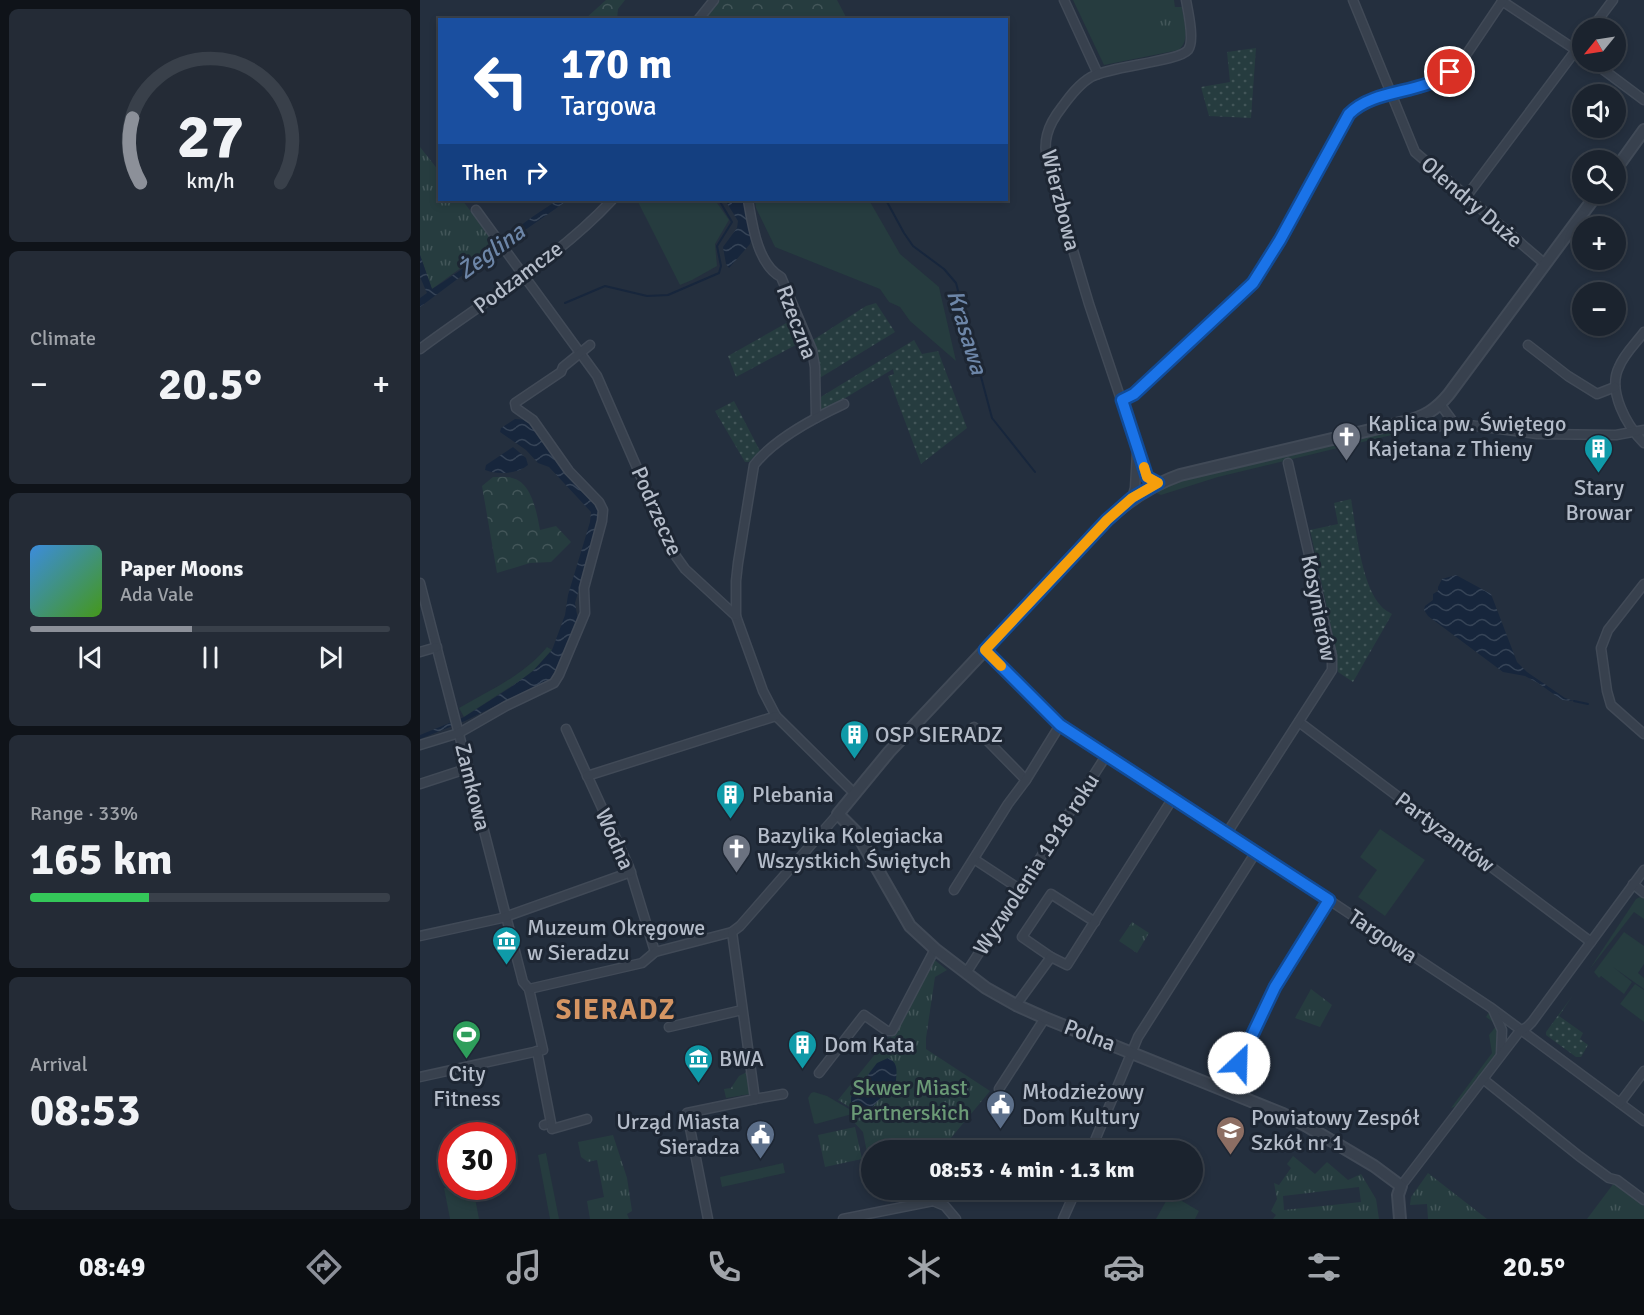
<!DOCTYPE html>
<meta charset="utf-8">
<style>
:root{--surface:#1b232e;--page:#242b36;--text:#f1f3f6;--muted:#a0a4aa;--line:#39404a;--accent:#8c9099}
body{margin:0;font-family:Signika,sans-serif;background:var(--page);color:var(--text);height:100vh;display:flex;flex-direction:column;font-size:22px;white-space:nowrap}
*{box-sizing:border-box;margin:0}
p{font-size:20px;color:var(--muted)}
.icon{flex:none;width:33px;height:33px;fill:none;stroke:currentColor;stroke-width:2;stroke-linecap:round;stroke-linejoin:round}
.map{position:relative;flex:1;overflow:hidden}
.details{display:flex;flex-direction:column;gap:9px;padding:9px;background:#0f1319;width:420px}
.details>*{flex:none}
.top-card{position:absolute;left:18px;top:18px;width:570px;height:183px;border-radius:0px;box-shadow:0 3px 9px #0003,0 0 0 2px var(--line);background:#1a4fa0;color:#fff;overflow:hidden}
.needle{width:39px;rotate:240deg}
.buttons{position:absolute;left:1152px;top:18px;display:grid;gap:12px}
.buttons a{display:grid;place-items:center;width:54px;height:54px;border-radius:50%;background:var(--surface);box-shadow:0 3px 9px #0003,0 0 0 2px var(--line);font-size:30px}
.speed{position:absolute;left:18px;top:1122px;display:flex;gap:12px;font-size:30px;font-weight:700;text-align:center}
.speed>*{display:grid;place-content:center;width:78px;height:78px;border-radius:50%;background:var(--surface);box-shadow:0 3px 9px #0003,0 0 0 2px var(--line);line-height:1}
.speed .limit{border:9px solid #d22;background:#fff;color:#111}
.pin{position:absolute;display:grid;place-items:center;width:51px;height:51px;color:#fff;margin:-26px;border:3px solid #fff;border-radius:50%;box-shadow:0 2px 6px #0007}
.me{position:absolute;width:66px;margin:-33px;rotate:24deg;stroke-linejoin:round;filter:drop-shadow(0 0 4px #0008)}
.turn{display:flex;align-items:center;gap:21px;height:126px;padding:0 24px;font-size:27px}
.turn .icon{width:78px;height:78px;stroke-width:2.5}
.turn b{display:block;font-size:42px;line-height:51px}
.then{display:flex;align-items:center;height:57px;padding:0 24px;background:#0003;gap:12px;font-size:22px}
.big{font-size:45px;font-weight:700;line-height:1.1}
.details .card{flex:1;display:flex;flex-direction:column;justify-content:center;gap:9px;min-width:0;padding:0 21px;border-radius:9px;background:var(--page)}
.details .dial{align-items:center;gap:0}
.dial svg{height:156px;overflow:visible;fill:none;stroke:var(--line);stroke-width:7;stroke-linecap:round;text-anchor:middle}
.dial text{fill:var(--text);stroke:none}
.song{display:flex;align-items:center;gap:18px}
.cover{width:72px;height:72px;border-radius:9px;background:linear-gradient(135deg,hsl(210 70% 55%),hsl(100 70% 35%))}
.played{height:6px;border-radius:3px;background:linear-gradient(90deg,var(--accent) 45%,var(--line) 45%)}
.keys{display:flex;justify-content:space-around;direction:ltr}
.heat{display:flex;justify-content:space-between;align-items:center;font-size:33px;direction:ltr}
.charge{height:9px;border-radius:4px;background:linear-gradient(90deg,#34c759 33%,var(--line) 0)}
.trip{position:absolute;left:441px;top:1140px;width:342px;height:60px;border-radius:30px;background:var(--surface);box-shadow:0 3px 9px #0003,0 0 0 2px var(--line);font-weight:700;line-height:60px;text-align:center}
.tabs{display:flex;height:96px;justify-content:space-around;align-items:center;background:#0b0e12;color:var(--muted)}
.tabs .icon{width:42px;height:42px}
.tabs .active{color:var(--accent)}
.tabs b{font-size:27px;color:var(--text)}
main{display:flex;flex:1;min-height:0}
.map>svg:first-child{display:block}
.grass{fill:#263c3f}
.forest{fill:url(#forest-crowns)}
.park{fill:url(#park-tufts);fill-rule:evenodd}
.garden{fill:url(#garden-dots)}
.water{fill:url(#water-waves)}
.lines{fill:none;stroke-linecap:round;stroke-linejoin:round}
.stream{stroke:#17263c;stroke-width:2}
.minor-casing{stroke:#414a57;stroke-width:11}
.tertiary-casing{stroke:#414a57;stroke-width:14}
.minor{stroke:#38414e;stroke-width:8}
.tertiary{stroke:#38414e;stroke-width:10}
.route-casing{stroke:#114b97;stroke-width:15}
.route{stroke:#1a73e8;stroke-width:10}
.slow{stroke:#f59e0b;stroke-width:10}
.labels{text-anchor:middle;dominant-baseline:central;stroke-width:6;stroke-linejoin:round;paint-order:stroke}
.street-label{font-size:22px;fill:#b4bcc9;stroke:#1d2633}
.poi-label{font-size:22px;fill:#b4bcc9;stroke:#1d2633;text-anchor:start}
.park-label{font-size:22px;fill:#6b9a76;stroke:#1d2633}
.water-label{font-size:24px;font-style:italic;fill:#6d86a8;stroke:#1d2633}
.district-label{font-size:28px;font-weight:bold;letter-spacing:1.5px;fill:#d59563;stroke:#1d2633}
</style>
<main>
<section class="details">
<div class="card dial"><svg viewBox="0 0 100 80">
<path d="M14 69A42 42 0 1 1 86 69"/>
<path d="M14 69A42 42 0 0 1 10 36" stroke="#8c9099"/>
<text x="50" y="56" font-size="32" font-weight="700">27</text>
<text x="50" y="72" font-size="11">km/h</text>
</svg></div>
<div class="card"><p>Climate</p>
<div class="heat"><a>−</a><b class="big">20.5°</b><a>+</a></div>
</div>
<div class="card">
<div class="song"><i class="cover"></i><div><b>Paper Moons</b><p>Ada Vale</p></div></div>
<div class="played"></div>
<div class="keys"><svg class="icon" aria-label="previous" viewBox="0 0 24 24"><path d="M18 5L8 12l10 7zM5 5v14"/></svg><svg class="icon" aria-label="pause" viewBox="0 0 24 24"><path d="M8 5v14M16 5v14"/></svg><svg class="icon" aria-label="next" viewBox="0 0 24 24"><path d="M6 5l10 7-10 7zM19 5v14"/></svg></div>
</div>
<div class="card"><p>Range · 33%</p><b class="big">165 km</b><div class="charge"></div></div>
<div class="card"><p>Arrival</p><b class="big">08:53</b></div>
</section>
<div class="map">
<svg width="1224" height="1219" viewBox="0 0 1224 1219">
<defs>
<pattern id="forest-crowns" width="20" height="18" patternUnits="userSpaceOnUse" patternTransform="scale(1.5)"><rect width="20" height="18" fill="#263c3f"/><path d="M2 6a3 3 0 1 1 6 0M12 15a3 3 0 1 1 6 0" fill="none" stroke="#435659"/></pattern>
<pattern id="park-tufts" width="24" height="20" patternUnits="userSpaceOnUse" patternTransform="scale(1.5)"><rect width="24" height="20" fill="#263c3f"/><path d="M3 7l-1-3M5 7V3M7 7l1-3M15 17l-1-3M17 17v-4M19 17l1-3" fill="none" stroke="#435659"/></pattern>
<pattern id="garden-dots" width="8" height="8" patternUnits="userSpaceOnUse" patternTransform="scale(1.5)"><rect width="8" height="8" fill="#263c3f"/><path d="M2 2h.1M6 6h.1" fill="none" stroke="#435659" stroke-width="1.8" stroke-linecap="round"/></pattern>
<pattern id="water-waves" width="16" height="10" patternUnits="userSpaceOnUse" patternTransform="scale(1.5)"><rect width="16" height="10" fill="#17263c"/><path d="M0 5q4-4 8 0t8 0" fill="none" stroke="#364457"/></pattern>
</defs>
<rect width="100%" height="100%" fill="#242f3e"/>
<g class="grass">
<path d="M653,0H754L755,7H762C764,22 771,39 759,50L684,65Z"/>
<polygon points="217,200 295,200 309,220 295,244 297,266 272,280 260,285"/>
<polygon points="335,200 449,200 480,254 519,287 536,361 490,321 480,307 469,302 460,289 355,247 336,208"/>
<polygon points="999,423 1002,426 988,431 798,477 741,495 736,493 736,490 755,481"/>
<path d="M127,647L132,650L113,671L104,678L44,717L39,708C70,690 103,676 127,647Z"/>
<polygon points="960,829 1005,860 965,916 938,897 957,870 940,857"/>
<polygon points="1222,896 1224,897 1224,919 1214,912 1169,970 1216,899"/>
<polygon points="1204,932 1224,946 1224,964 1218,973 1224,978 1224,989 1193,967 1212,982 1204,994 1181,976 1179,978 1174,972"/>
<polygon points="1215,984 1224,990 1224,1022 1200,1004"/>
<polygon points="1069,1012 1078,1026 1078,1051 1037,1106 1031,1108 1072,1053 1069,1035 1077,1025 1066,1017"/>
<polygon points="394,1092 407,1096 436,1113 396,1124 394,1123 388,1098 391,1093"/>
<polygon points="126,1153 139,1219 130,1219 118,1155"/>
<polygon points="363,1163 365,1173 302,1187 300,1177"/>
<polygon points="31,1186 53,1187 59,1219 30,1219 24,1188"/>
<polygon points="750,1194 779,1211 775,1219 736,1219"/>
</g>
<g class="forest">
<polygon points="186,0 205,0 198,9 197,19 165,19"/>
<polygon points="300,0 417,0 427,19 283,20"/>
<path d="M73,477C79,477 86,476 92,478C112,482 117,514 120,530L136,526L151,542L131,562L110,563L77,573L62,486Z"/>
<polygon points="327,1072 330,1094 306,1098 304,1089 311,1088 319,1076"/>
</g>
<g class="park">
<polygon points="755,8 760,34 736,40 731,13"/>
<polygon points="0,147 19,171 20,200 42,200 74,241 72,245 12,289 0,255"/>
<polygon points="712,922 729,933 717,953 699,941"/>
<polygon points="511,957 527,970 515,977 506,1038 506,1049 570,1091 521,1150 452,1150 451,1173 443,1132 431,1119 441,1114 418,1100 469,1037 471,1038"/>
<polygon points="891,989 912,1005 900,1027 875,1018"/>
<polygon points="435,1127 442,1159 405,1167 398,1135"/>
<polygon points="193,1135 207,1178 212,1211 207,1214 209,1219 170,1219 167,1201 184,1197 177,1160 168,1162 161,1157 158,1142"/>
<path d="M873,1156L895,1174L907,1162L928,1180L941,1174L956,1199L959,1219H853L856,1215L851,1211L857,1199L854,1183L859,1185L871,1168L867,1164ZM939,1187L941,1202L864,1210L863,1196Z"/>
<polygon points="1008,1173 1067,1219 1008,1219 1007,1204 990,1205 991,1197"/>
<polygon points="1194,1183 1224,1206 1224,1219 1167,1219"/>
</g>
<g class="garden">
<polygon points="836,48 831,118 789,116 781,87 810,82 807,52"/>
<polygon points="456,303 475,332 398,379 393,340 446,306"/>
<polygon points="377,317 387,339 316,377 308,356"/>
<polygon points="494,340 502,354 518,351 547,428 501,464 468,376 474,374 473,369 399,414 399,398"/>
<polygon points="314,401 340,451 329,462 325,462 295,411"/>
<path d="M931,499C936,528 941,585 961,606C963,609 969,612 972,614L933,682L918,672L915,645L890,530L918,524L914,503Z"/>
<polygon points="1153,995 1139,1016 1163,1033 1160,1039 1168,1045 1161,1057 1156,1057 1126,1035 1126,1032"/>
</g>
<g class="water">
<path d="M138,200H148L75,251L0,307V298L7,293L0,277V255L12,289C56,262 94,227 138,200Z"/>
<polygon points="305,200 323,200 331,240 330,244 309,268 306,264 303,247 317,228 318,221"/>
<polygon points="95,419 109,420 140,466 174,500 178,508 178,518 164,576 162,579 155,603 158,620 134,677 45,721 0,739 0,735 44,717 91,687 113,671 132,650 145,615 148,595 170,522 171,512 129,467 118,463 106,450 80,432 81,428"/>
<path d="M93,447L106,458L108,465C97,474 78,475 65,470L66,465Z"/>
<polygon points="1036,575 1071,594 1097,662 1107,672 1145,698 1154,701 1142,700 1118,683 1105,676 1083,672 1008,616 1004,610 1005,606 1013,600 1013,594 1018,591 1018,587 1022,579"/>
<path d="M468,1058C478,1062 477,1071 476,1081L448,1112H445L431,1102V1097L457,1063Z"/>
</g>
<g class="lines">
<g class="stream">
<polyline points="466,200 484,233 493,246 524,269 536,283 572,418 615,472"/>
<polyline points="145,303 185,286 227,296 248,295 299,273 301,266 297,246 312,222 299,200"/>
<polyline points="1154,701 1168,704"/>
</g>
<defs>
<g id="minor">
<polyline points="644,0 678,74"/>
<polyline points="933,0 995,152 1125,264"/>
<polyline points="1082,1 1162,54"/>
<polyline points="278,20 294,0"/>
<polyline points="1172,28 1193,0"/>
<polyline points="1173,62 1224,100"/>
<polyline points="1046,197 1162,42"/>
<path d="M328,200C332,223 337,264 361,277L392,350L395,367L396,418"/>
<polyline points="56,210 177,376 255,555 265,569 316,616 343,691 356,716 434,793"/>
<path d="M1224,332C1216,343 1204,354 1199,367C1187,391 1207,426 1224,443"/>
<polyline points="1108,345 1148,376 1177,394 1195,387"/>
<path d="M0,349C64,301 137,259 192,200"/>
<polyline points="702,400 714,394 833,283 860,240 932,111 962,96 1000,88 1024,77 1046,55 1083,0"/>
<polyline points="1020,404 1034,423"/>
<polyline points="1003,417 1008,425 1015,427 1034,423 1117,434 1196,435 1224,430"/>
<path d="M738,483L727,477L669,304L628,166C622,142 627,126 642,107C650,96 659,84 671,77C690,66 758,62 768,50C775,41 768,11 766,0"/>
<polyline points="712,498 715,488 717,452"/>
<polyline points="0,583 103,982 109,989 123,1050 0,1077"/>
<polyline points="1224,584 1188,630 1181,648 1187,691 1191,705 1224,734"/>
<path d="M316,616V581L318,563L334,465C354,439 394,418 424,404"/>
<polyline points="565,650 640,725 909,900 1070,1007 1224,1121"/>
<polyline points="0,652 17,647"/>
<polyline points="879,722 1171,942"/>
<polyline points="554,727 606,780"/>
<polyline points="146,729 209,867 235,952"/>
<polyline points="0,745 39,733 86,706 134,683 139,675 165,613 164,588 182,521 183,510 179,502 149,471 113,420 96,408 95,403 141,372 143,367 170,345"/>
<polyline points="167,776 356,716"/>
<polyline points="0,784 49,768"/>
<polyline points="807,833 912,670 912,656 868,463"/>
<polyline points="554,859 601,890"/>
<polyline points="1213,884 1224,893"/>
<polyline points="534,890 588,804 606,780 640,725"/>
<polyline points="0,936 82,918 211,872"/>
<polyline points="631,957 602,937 631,894 675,922"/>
<polyline points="546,973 686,756"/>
<polyline points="109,989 222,963 235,952 312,932 320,926 418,814"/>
<polyline points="596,1005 631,957 647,965 753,798"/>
<polyline points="1074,1012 1082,1030 1081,1054"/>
<polyline points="249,1027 322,1010"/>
<polyline points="117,1051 131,1123 124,1125"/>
<polyline points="399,1073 444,1015 467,1031 472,1031 515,949"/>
<polyline points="1063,1079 1159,1156 1189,1178 1197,1180 1224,1200"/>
<polyline points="579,1089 625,1018"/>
<polyline points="807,1090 855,987 909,900"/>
<polyline points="335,1099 363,1094"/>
<polyline points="1200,1103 1224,1071"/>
<polyline points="131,1123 132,1129 167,1119"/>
<polyline points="671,1150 718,1037 836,852"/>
<polyline points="981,1186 1099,1032 1107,1027 1112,1022 1224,870"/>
<polyline points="288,1219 267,1113 335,1099 312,932"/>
<polyline points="423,1219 513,1201 525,1206 536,1219"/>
<polyline points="643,1219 656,1190"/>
</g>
<g id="tertiary">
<polyline points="1196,169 1224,130"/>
<path d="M980,1219L978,1195L981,1186L954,1166L885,1125L863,1114L625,1018L596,1005L566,988L515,949L490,926L436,832L418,814L469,752L687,520C709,500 732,485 760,475L984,422C1004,417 1016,410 1029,394L1177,194"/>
</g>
</defs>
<use href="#minor" class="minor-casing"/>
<use href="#tertiary" class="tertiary-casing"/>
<use href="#minor" class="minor"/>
<use href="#tertiary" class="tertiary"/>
</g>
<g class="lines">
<defs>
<path id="route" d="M819,1063L855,987L909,900L640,725L565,650L687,520L712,498L738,483L727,477L702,400L714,394L833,283L860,240L929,114C955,88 1000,95 1030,72"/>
</defs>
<use href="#route" class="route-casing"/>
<use href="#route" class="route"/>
<polyline class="slow" points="581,666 565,650 687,520 712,498 738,483 727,477 724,467"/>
</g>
<defs>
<symbol id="church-pin" viewBox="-11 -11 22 30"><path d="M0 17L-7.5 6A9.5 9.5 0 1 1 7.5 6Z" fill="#6b7280" stroke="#1d2633"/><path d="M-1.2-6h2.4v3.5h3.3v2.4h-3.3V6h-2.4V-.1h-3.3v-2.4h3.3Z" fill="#fff"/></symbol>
<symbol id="building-pin" viewBox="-11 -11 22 30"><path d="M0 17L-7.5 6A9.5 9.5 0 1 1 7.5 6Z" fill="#0f9aa8" stroke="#1d2633"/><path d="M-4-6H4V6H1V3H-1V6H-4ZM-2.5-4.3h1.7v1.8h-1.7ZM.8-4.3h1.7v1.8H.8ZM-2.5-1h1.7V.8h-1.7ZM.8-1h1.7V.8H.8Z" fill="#fff"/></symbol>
<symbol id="museum-pin" viewBox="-11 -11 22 30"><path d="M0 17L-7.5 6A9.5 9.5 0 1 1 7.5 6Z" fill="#0f9aa8" stroke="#1d2633"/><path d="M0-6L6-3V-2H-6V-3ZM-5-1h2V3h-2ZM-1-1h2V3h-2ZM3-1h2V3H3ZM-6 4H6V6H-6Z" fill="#fff"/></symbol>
<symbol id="stadium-pin" viewBox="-11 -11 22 30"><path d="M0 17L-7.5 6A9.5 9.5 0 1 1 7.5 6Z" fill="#2e9e5b" stroke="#1d2633"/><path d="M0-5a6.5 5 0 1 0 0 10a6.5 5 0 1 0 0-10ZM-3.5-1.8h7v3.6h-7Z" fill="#fff"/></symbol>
<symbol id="civic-pin" viewBox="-11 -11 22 30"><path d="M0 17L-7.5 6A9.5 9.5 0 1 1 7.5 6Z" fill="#5c6f8a" stroke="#1d2633"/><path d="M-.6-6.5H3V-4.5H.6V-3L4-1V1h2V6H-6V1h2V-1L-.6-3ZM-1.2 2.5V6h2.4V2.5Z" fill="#fff"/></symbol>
<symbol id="school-pin" viewBox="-11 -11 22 30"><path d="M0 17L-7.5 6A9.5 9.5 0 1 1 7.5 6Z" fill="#8d6e63" stroke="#1d2633"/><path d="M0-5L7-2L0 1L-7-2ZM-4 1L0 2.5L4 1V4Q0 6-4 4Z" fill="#fff"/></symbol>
</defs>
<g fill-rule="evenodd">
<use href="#church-pin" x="910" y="420" width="33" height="45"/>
<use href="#building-pin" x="1162" y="432" width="33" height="45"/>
<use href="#building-pin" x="418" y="718" width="33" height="45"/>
<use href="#building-pin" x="294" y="778" width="33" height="45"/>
<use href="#church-pin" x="300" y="832" width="33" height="45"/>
<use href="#museum-pin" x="70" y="924" width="33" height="45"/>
<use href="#stadium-pin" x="30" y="1018" width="33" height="45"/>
<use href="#building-pin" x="366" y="1028" width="33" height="45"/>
<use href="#museum-pin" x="262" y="1042" width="33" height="45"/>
<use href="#civic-pin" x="564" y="1088" width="33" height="45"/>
<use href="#school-pin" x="794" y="1114" width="33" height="45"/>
<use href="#civic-pin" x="324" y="1118" width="33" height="45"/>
</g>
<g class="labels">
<g class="street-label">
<text transform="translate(641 200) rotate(76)">Wierzbowa</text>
<text transform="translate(1052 202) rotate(41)">Olendry Duże</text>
<text transform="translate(98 277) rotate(-37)">Podzamcze</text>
<text transform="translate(377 322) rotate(69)">Rzeczna</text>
<text transform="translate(237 511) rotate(66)">Podrzecze</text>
<text transform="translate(899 608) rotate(79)">Kosynierów</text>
<text transform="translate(53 787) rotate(76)">Zamkowa</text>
<text transform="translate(1025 832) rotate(37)">Partyzantów</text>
<text transform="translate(195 839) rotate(66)">Wodna</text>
<text transform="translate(616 864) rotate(-57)">Wyzwolenia 1918 roku</text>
<text transform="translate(963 936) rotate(34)">Targowa</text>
<text transform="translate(670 1035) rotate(21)">Polna</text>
</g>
<g class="poi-label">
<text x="948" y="423">Kaplica pw. Świętego<tspan x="948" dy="25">Kajetana z Thieny</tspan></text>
<text x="1179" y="487" text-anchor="middle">Stary<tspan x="1179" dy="25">Browar</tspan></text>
<text x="455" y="734">OSP SIERADZ</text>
<text x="332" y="794">Plebania</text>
<text x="337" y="835">Bazylika Kolegiacka<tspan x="337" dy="25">Wszystkich Świętych</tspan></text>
<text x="107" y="927">Muzeum Okręgowe<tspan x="107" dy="25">w Sieradzu</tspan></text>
<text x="404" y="1044">Dom Kata</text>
<text x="299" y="1058">BWA</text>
<text x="47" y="1073" text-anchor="middle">City<tspan x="47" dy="25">Fitness</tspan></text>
<text x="602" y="1091">Młodzieżowy<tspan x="602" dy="25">Dom Kultury</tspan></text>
<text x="831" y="1117">Powiatowy Zespół<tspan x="831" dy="25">Szkół nr 1</tspan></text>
<text x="320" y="1121" text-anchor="end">Urząd Miasta<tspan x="320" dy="25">Sieradza</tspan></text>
</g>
<g class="park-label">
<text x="490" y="1087">Skwer Miast<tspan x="490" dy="25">Partnerskich</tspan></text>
</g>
<g class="water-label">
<text transform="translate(71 251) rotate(-36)">Żeglina</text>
<text transform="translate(547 332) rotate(73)">Krasawa</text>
</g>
<g class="district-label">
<text x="196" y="1010">SIERADZ</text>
</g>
</g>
</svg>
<div class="buttons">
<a><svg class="needle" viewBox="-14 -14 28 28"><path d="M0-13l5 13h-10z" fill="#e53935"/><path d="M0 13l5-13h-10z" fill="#a0a4aa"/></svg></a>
<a><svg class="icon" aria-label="sound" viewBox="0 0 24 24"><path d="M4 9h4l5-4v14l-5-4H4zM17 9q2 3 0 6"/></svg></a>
<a><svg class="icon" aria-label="search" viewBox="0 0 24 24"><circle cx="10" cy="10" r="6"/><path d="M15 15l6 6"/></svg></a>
<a>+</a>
<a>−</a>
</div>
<div class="speed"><div class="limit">30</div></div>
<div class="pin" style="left:1030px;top:72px;background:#d93025"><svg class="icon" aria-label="arrive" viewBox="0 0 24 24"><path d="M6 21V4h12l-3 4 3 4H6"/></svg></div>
<svg class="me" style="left:819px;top:1063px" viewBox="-20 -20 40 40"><circle r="19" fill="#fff"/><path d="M0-13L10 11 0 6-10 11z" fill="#1a73e8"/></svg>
<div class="trip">08:53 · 4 min · 1.3 km</div>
<div class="top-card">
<div class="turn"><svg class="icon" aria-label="left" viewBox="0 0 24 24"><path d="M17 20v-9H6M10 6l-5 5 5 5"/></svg><div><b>170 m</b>Targowa</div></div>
<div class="then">Then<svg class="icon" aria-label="right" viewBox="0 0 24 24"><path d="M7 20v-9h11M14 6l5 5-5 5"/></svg></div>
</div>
</div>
</main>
<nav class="tabs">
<b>08:49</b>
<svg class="icon active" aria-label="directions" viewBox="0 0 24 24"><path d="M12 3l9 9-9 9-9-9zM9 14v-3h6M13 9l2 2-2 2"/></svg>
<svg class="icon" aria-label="music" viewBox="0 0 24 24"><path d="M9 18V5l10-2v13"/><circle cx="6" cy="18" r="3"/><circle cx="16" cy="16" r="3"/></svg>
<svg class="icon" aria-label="phone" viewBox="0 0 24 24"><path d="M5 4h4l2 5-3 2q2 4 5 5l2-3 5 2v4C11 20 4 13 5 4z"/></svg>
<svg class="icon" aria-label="climate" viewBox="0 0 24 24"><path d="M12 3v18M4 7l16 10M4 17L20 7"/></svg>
<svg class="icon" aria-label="car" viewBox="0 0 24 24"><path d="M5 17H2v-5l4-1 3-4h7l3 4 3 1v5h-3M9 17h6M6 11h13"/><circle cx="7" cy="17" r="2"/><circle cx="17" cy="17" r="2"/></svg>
<svg class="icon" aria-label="filters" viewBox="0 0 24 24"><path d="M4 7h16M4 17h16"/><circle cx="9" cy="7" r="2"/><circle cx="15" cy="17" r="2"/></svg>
<b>20.5°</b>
</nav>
